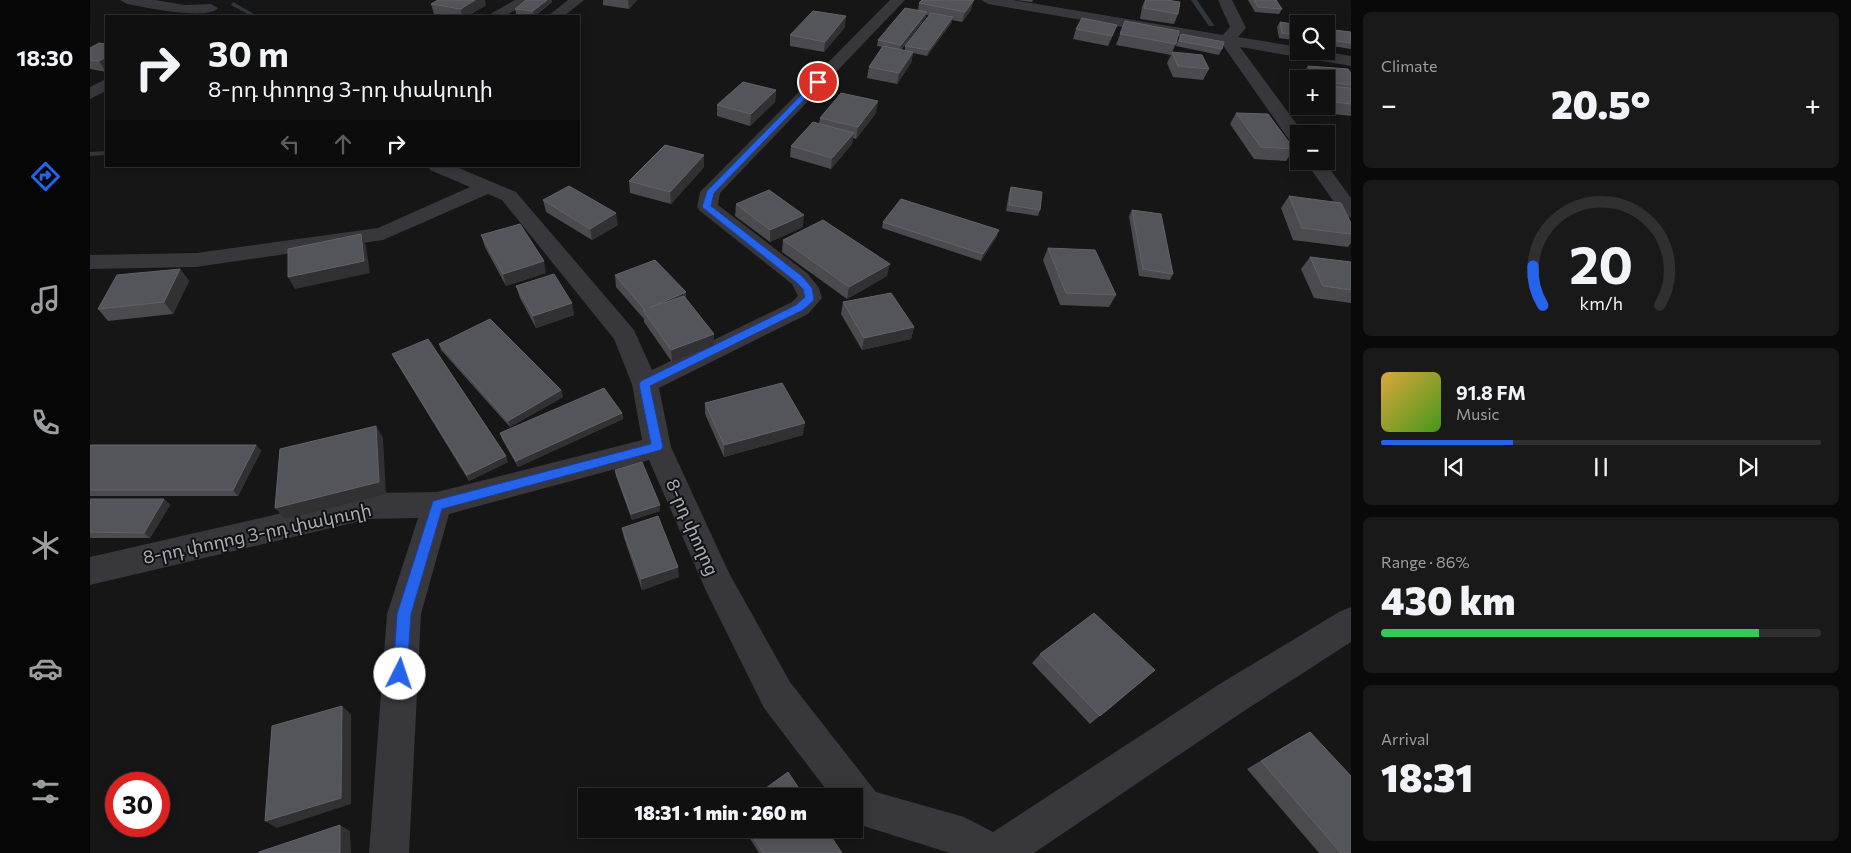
<!DOCTYPE html>
<meta charset="utf-8">
<style>
:root{--surface:#101011;--page:#19191a;--text:#f1f3f6;--muted:#9c9d9f;--line:#303031;--accent:#2563eb}
body{margin:0;font-family:Commissioner,"Noto Sans Armenian",sans-serif;background:var(--page);color:var(--text);height:100vh;display:flex;flex-direction:column;font-size:19px;white-space:nowrap}
*{box-sizing:border-box;margin:0}
p{font-size:16px;color:var(--muted)}
.icon{flex:none;width:28px;height:28px;fill:none;stroke:currentColor;stroke-width:2;stroke-linecap:round;stroke-linejoin:round}
.map{position:relative;flex:1;overflow:hidden}
.drawer{display:flex;flex-direction:column;gap:12px;padding:12px;background:#090909;width:500px}
.drawer>*{flex:none}
.top-card{position:absolute;left:15px;top:15px;width:475px;height:152px;border-radius:0px;box-shadow:0 2px 12px #0003,0 0 0 1px var(--line);background:#101011;color:var(--text);overflow:hidden}
.tools{position:absolute;left:1200px;top:15px;display:grid;gap:10px}
.tools a{display:grid;place-items:center;width:45px;height:45px;border-radius:0px;background:var(--surface);box-shadow:0 2px 12px #0003,0 0 0 1px var(--line);font-size:25px}
.speed{position:absolute;left:15px;top:772px;display:flex;gap:10px;font-size:25px;font-weight:700;text-align:center}
.speed>*{display:grid;place-content:center;width:65px;height:65px;border-radius:50%;background:var(--surface);box-shadow:0 2px 12px #0003,0 0 0 1px var(--line);line-height:1}
.speed .limit{border:8px solid #d22;background:#fff;color:#111}
.pin{position:absolute;display:grid;place-items:center;width:42px;height:42px;color:#fff;margin:-21px;border:2px solid #fff;border-radius:50%;box-shadow:0 1px 5px #0007}
.me{position:absolute;width:55px;margin:-28px;rotate:4deg;stroke-linejoin:round;filter:drop-shadow(0 0 4px #0008)}
.turn{display:flex;align-items:center;gap:18px;height:105px;padding:0 20px;font-size:22px}
.turn .icon{width:65px;height:65px;stroke-width:2.5}
.turn b{display:block;font-size:35px;line-height:42px}
.lanes{display:flex;align-items:center;height:48px;padding:0 20px;background:#0003;justify-content:center;gap:25px;direction:ltr}
.lanes .off{opacity:.35}
.big{font-size:38px;font-weight:800;line-height:1.1}
.drawer .card{flex:1;display:flex;flex-direction:column;justify-content:center;gap:8px;min-width:0;padding:0 18px;border-radius:8px;background:var(--page)}
.drawer .dial{align-items:center;gap:0}
.dial svg{height:130px;overflow:visible;fill:none;stroke:var(--line);stroke-width:7;stroke-linecap:round;text-anchor:middle}
.dial text{fill:var(--text);stroke:none}
.song{display:flex;align-items:center;gap:15px}
.cover{width:60px;height:60px;border-radius:8px;background:linear-gradient(135deg,hsl(40 70% 55%),hsl(100 70% 35%))}
.played{height:5px;border-radius:2px;background:linear-gradient(90deg,var(--accent) 30%,var(--line) 30%)}
.keys{display:flex;justify-content:space-around;direction:ltr}
.heat{display:flex;justify-content:space-between;align-items:center;font-size:28px;direction:ltr}
.charge{height:8px;border-radius:4px;background:linear-gradient(90deg,#34c759 86%,var(--line) 0)}
.trip{position:absolute;left:488px;top:788px;width:285px;height:50px;border-radius:0px;background:var(--surface);box-shadow:0 2px 12px #0003,0 0 0 1px var(--line);font-weight:800;line-height:50px;text-align:center}
main{display:flex;flex:1;min-height:0}
.dock{display:flex;flex-direction:column;width:90px;justify-content:space-around;align-items:center;background:#060607;color:var(--muted)}
.dock .icon{width:35px;height:35px}
.dock .selected{color:var(--accent)}
.dock b{font-size:22px;color:var(--text)}
.map>svg:first-child{display:block}
.lines{fill:none;stroke-linecap:round;stroke-linejoin:round}
.stream{fill:#30373f;fill-rule:evenodd}
.minor{fill:#37373c;fill-rule:evenodd}
.wall{fill:#4a4a4f;fill-rule:evenodd}
.shaded-wall{fill:#313134}
.building{fill:#54555a;stroke:#626268}
.route{fill:#2563eb;stroke:#184099}
.labels{text-anchor:middle;dominant-baseline:central;stroke-width:4;stroke-linejoin:round;paint-order:stroke}
.street-label{font-size:18px;fill:#a9abb6;stroke:#111112}
</style>
<main>
<nav class="dock">
<b>18:30</b>
<svg class="icon selected" aria-label="directions" viewBox="0 0 24 24"><path d="M12 3l9 9-9 9-9-9zM9 14v-3h6M13 9l2 2-2 2"/></svg>
<svg class="icon" aria-label="music" viewBox="0 0 24 24"><path d="M9 18V5l10-2v13"/><circle cx="6" cy="18" r="3"/><circle cx="16" cy="16" r="3"/></svg>
<svg class="icon" aria-label="phone" viewBox="0 0 24 24"><path d="M5 4h4l2 5-3 2q2 4 5 5l2-3 5 2v4C11 20 4 13 5 4z"/></svg>
<svg class="icon" aria-label="climate" viewBox="0 0 24 24"><path d="M12 3v18M4 7l16 10M4 17L20 7"/></svg>
<svg class="icon" aria-label="car" viewBox="0 0 24 24"><path d="M5 17H2v-5l4-1 3-4h7l3 4 3 1v5h-3M9 17h6M6 11h13"/><circle cx="7" cy="17" r="2"/><circle cx="17" cy="17" r="2"/></svg>
<svg class="icon" aria-label="filters" viewBox="0 0 24 24"><path d="M4 7h16M4 17h16"/><circle cx="9" cy="7" r="2"/><circle cx="15" cy="17" r="2"/></svg>
</nav>
<div class="map">
<svg width="1261" height="853" viewBox="0 0 1261 853">
<rect width="100%" height="100%" fill="#161617"/>
<g class="lines">
<g class="stream">
<polygon points="1101,0 1107,0 1124,25 1123,26 1119,26"/>
<polygon points="143,2 166,15 167,16 161,16 141,5"/>
<polygon points="16,151 16,155 0,156 0,152"/>
</g>
<g class="minor">
<path d="M30,0H65L95,5L121,4L128,8C118,21 54,7 37,4Z"/>
<polygon points="425,0 443,0 415,16 397,16"/>
<polygon points="478,0 494,0 474,16 458,16"/>
<polygon points="800,0 815,0 630,193 628,205 718,274 729,288 732,298 718,314 569,388 581,447 639,573 700,682 786,792 874,817 903,832 1128,685 1249,612 1261,607 1261,642 1154,711 944,853 860,853 764,823 764,796 741,796 674,708 617,593 559,460 359,514 331,614 319,853 279,853 297,614 328,518 279,519 0,585 0,557 279,493 347,492 552,440 542,384 524,339 412,200 398,194 293,240 106,267 0,269 0,255 106,253 288,228 380,187 340,170 338,166 364,166 426,192 544,330 562,370 702,302 708,296 702,284 610,211 607,207 610,192"/>
<polygon points="891,0 923,0 1133,35 1140,27 1128,0 1142,0 1156,28 1148,37 1209,47 1209,51 1231,51 1261,56 1261,66 1150,47 1214,134 1209,134 1209,145 1202,144 1132,44 898,4"/>
<polygon points="16,79 16,91 0,99 0,87"/>
<polygon points="1215,161 1234,161 1261,198 1261,218 1254,216"/>
</g>
</g>
<g class="wall">
<polygon points="513,0 547,0 539,9 513,5"/>
<polygon points="926,0 943,0 942,2"/>
<polygon points="1055,0 1076,0 1088,14 1084,24 1050,19 1052,7"/>
<polygon points="1158,0 1186,0 1192,9 1189,14 1165,12"/>
<polygon points="462,2 445,16 426,14 425,9"/>
<path d="M829,3L881,10L872,22L862,20V22L837,56L823,53L821,63L807,84L777,78L779,67L793,47L787,46L788,40L828,10ZM836,15H839L815,46V50H811L836,17Z"/>
<polygon points="341,4 396,5 378,16 355,16 344,14"/>
<polygon points="1035,21 1086,44 1082,52 1119,69 1113,80 1083,77 1077,63 1081,55 1026,45"/>
<polygon points="1190,22 1209,25 1209,41 1189,38 1187,27"/>
<polygon points="755,27 734,52 700,46 700,35"/>
<polygon points="986,29 1023,35 1018,46 983,39"/>
<polygon points="1236,29 1261,32 1261,49 1236,45"/>
<polygon points="1091,34 1132,49 1129,55 1086,46"/>
<polygon points="16,44 16,72 0,69 0,48"/>
<polygon points="1218,66 1261,73 1261,116 1227,112 1223,106 1236,106 1236,79 1213,79 1211,76"/>
<polygon points="686,90 685,102 660,126 627,116 627,105"/>
<polygon points="786,113 766,139 763,138 762,144 741,169 700,157 701,146 729,123 730,118"/>
<polygon points="1146,113 1204,149 1196,161 1164,159 1140,124"/>
<polygon points="614,167 581,204 540,193 539,181"/>
<polygon points="921,187 950,210 948,216 916,211 919,193"/>
<polygon points="1199,196 1261,223 1261,243 1258,247 1203,240 1191,208"/>
<polygon points="453,200 528,225 502,240 456,212"/>
<polygon points="646,204 713,227 680,242 645,216"/>
<polygon points="1042,210 1083,274 1080,280 1049,276 1039,216"/>
<polygon points="793,222 907,236 891,261 792,228"/>
<polygon points="391,235 456,273 416,286 395,247"/>
<polygon points="693,240 797,276 757,299 692,252"/>
<polygon points="958,248 1026,295 1019,307 970,305 953,260"/>
<polygon points="1220,257 1261,262 1261,303 1224,298 1211,269"/>
<polygon points="90,269 99,281 83,314 18,321 8,309"/>
<polygon points="525,275 596,292 596,298 624,346 582,362 554,322 554,319 526,287"/>
<polygon points="426,286 484,315 446,328 430,298"/>
<polygon points="753,302 824,327 821,339 772,350 751,314"/>
<polygon points="349,344 471,390 473,397 420,427 351,350"/>
<polygon points="302,354 418,462 379,481 305,360"/>
<polygon points="615,403 713,435 634,457 615,414"/>
<polygon points="532,413 533,419 428,467 412,439 410,433"/>
<polygon points="0,445 166,445 171,451 148,496 0,496"/>
<polygon points="525,470 570,511 542,520 526,476"/>
<polygon points="0,499 74,499 80,505 60,538 0,538"/>
<polygon points="532,528 589,577 552,590 534,538"/>
<polygon points="950,654 1065,670 1000,724 942,663"/>
<polygon points="1220,732 1261,853 1229,853 1157,769 1205,740"/>
<polygon points="654,829 736,829 752,853 669,853"/>
</g>
<g class="shaded-wall">
<polygon points="385,0 395,0 396,5 378,16 372,16 371,9"/>
<polygon points="457,0 462,0 462,2 444,16 443,11"/>
<polygon points="538,0 547,0 539,9"/>
<polygon points="884,0 881,10 872,22 875,12"/>
<polygon points="837,12 836,17 810,50 811,45"/>
<polygon points="756,16 755,27 734,52 735,42"/>
<polygon points="863,17 862,22 837,56 839,50"/>
<polygon points="823,52 821,63 807,84 809,73"/>
<polygon points="16,57 16,72 9,61"/>
<polygon points="686,90 685,102 660,126 661,114"/>
<polygon points="788,101 786,113 766,139 768,127"/>
<polygon points="764,133 762,144 741,169 742,158"/>
<polygon points="614,155 614,167 581,204 580,192"/>
<polygon points="526,213 528,225 502,240 500,229"/>
<polygon points="714,215 713,227 680,242 680,230"/>
<polygon points="909,230 907,236 891,261 893,254"/>
<polygon points="271,234 276,246 280,273 205,289 198,277"/>
<polygon points="454,261 456,273 416,286 413,274"/>
<polygon points="800,264 797,276 757,299 759,287"/>
<polygon points="90,269 99,281 83,314 74,302"/>
<polygon points="596,292 596,304 559,308"/>
<polygon points="482,303 484,315 446,328 443,316"/>
<polygon points="824,327 821,339 772,350 774,338"/>
<polygon points="624,334 624,346 582,362 581,350"/>
<polygon points="471,390 473,397 420,427 418,421"/>
<polygon points="532,413 533,419 428,467 426,461"/>
<polygon points="715,423 713,435 634,457 634,445"/>
<polygon points="286,426 293,438 296,494 195,519 185,508"/>
<polygon points="166,445 171,451 148,496 143,490"/>
<polygon points="416,456 418,462 379,481 377,475"/>
<polygon points="74,499 80,505 60,538 54,533"/>
<polygon points="570,505 570,511 542,520 541,514"/>
<polygon points="588,567 589,577 552,590 551,579"/>
<polygon points="252,706 261,714 261,804 187,828 175,821"/>
<polygon points="250,825 260,831 261,853 250,853"/>
</g>
<g class="building">
<polygon points="348,0 385,0 371,9 341,4"/>
<polygon points="436,0 457,0 443,11 425,9"/>
<polygon points="832,0 884,0 875,12 829,3"/>
<polygon points="1056,0 1076,0 1090,2 1088,14 1054,8"/>
<polygon points="1164,0 1186,0 1192,9 1168,7"/>
<polygon points="815,8 837,12 811,45 788,40"/>
<polygon points="723,11 756,16 735,42 700,35"/>
<polygon points="841,13 863,17 839,50 815,46"/>
<polygon points="992,18 1027,25 1022,36 986,29"/>
<polygon points="1035,21 1089,31 1086,44 1030,34"/>
<polygon points="1190,22 1209,25 1209,35 1192,33"/>
<polygon points="1236,29 1261,32 1261,43 1239,40 1236,32"/>
<polygon points="1091,34 1134,42 1132,49 1089,41"/>
<polygon points="9,43 16,44 16,57 9,61 0,60 0,48"/>
<polygon points="793,46 823,52 809,73 779,67"/>
<polygon points="1082,52 1112,55 1119,69 1088,66"/>
<polygon points="1218,66 1258,69 1261,73 1261,85 1236,82 1236,79 1227,79"/>
<polygon points="653,82 686,90 661,114 627,105"/>
<polygon points="1236,86 1261,88 1261,104 1236,101"/>
<polygon points="751,93 788,101 768,127 730,118"/>
<polygon points="1146,113 1178,114 1204,149 1171,147"/>
<polygon points="723,122 764,133 742,158 701,146"/>
<polygon points="575,145 614,155 580,192 539,181"/>
<polygon points="479,186 526,213 500,229 453,200"/>
<polygon points="921,187 952,192 950,210 919,205"/>
<polygon points="679,190 714,215 680,230 646,204"/>
<polygon points="1199,196 1251,203 1261,223 1261,234 1212,228"/>
<polygon points="811,199 909,230 893,254 793,222"/>
<polygon points="1042,210 1071,214 1083,274 1053,269"/>
<polygon points="733,220 800,264 759,287 693,240"/>
<polygon points="430,224 454,261 413,274 391,235"/>
<polygon points="271,234 274,261 198,277 198,249"/>
<polygon points="958,248 1005,250 1026,295 976,293"/>
<polygon points="1220,257 1261,262 1261,290 1233,286"/>
<polygon points="565,260 596,292 559,308 594,296 624,334 581,350 553,310 555,310 525,275"/>
<polygon points="90,269 74,302 8,309 27,275"/>
<polygon points="464,274 482,303 443,316 426,286"/>
<polygon points="801,293 824,327 774,338 753,302"/>
<polygon points="400,319 471,390 418,421 349,344"/>
<polygon points="338,339 416,456 377,475 302,354"/>
<polygon points="692,383 715,423 634,445 615,403"/>
<polygon points="514,388 532,413 426,461 410,433"/>
<polygon points="286,426 289,482 185,508 190,449"/>
<polygon points="0,445 166,445 143,490 0,490"/>
<polygon points="552,462 570,505 541,514 525,470"/>
<polygon points="0,499 74,499 54,533 0,532"/>
<polygon points="568,516 588,567 551,579 532,528"/>
<polygon points="1004,613 1065,670 1010,716 950,654"/>
<polygon points="252,706 251,798 175,821 182,726"/>
<polygon points="1220,732 1261,776 1261,853 1251,853 1171,761"/>
<polygon points="698,772 714,796 665,796"/>
<polygon points="250,825 250,853 169,853 169,852"/>
<polygon points="658,829 736,829 752,853 673,853"/>
</g>
<polygon class="route" points="725,81 731,82 624,193 621,206 713,277 722,288 724,300 713,310 560,386 573,447 571,450 352,509 321,614 317,674 315,679 310,681 305,679 303,674 307,614 343,501 561,444 549,384 551,381 706,305 715,297 713,289 706,282 612,207 617,191"/>
<g class="labels">
<g class="street-label">
<text transform="translate(603 527) rotate(66)">8-րդ փողոց</text>
<text transform="translate(167 533) rotate(-12)">8-րդ փողոց 3-րդ փակուղի</text>
</g>
</g>
</svg>
<div class="tools">
<a><svg class="icon" aria-label="search" viewBox="0 0 24 24"><circle cx="10" cy="10" r="6"/><path d="M15 15l6 6"/></svg></a>
<a>+</a>
<a>−</a>
</div>
<div class="speed"><div class="limit">30</div></div>
<div class="pin" style="left:728px;top:82px;background:#d93025"><svg class="icon" aria-label="arrive" viewBox="0 0 24 24"><path d="M6 21V4h12l-3 4 3 4H6"/></svg></div>
<svg class="me" style="left:310px;top:674px" viewBox="-20 -20 40 40"><circle r="19" fill="#fff"/><path d="M0-13L10 11 0 6-10 11z" fill="#2563eb"/></svg>
<div class="trip">18:31 · 1 min · 260 m</div>
<div class="top-card">
<div class="turn"><svg class="icon" aria-label="right" viewBox="0 0 24 24"><path d="M7 20v-9h11M14 6l5 5-5 5"/></svg><div><b>30 m</b>8-րդ փողոց 3-րդ փակուղի</div></div>
<div class="lanes"><svg class="icon off" aria-label="left" viewBox="0 0 24 24"><path d="M17 20v-9H6M10 6l-5 5 5 5"/></svg><svg class="icon off" aria-label="ahead" viewBox="0 0 24 24"><path d="M12 20V5M6 11l6-6 6 6"/></svg><svg class="icon" aria-label="right" viewBox="0 0 24 24"><path d="M7 20v-9h11M14 6l5 5-5 5"/></svg></div>
</div>
</div>
<section class="drawer">
<div class="card"><p>Climate</p>
<div class="heat"><a>−</a><b class="big">20.5°</b><a>+</a></div>
</div>
<div class="card dial"><svg viewBox="0 0 100 80">
<path d="M14 69A42 42 0 1 1 86 69"/>
<path d="M14 69A42 42 0 0 1 8 45" stroke="#2563eb"/>
<text x="50" y="56" font-size="32" font-weight="700">20</text>
<text x="50" y="72" font-size="11">km/h</text>
</svg></div>
<div class="card">
<div class="song"><i class="cover"></i><div><b>91.8 FM</b><p>Music</p></div></div>
<div class="played"></div>
<div class="keys"><svg class="icon" aria-label="previous" viewBox="0 0 24 24"><path d="M18 5L8 12l10 7zM5 5v14"/></svg><svg class="icon" aria-label="pause" viewBox="0 0 24 24"><path d="M8 5v14M16 5v14"/></svg><svg class="icon" aria-label="next" viewBox="0 0 24 24"><path d="M6 5l10 7-10 7zM19 5v14"/></svg></div>
</div>
<div class="card"><p>Range · 86%</p><b class="big">430 km</b><div class="charge"></div></div>
<div class="card"><p>Arrival</p><b class="big">18:31</b></div>
</section>
</main>
